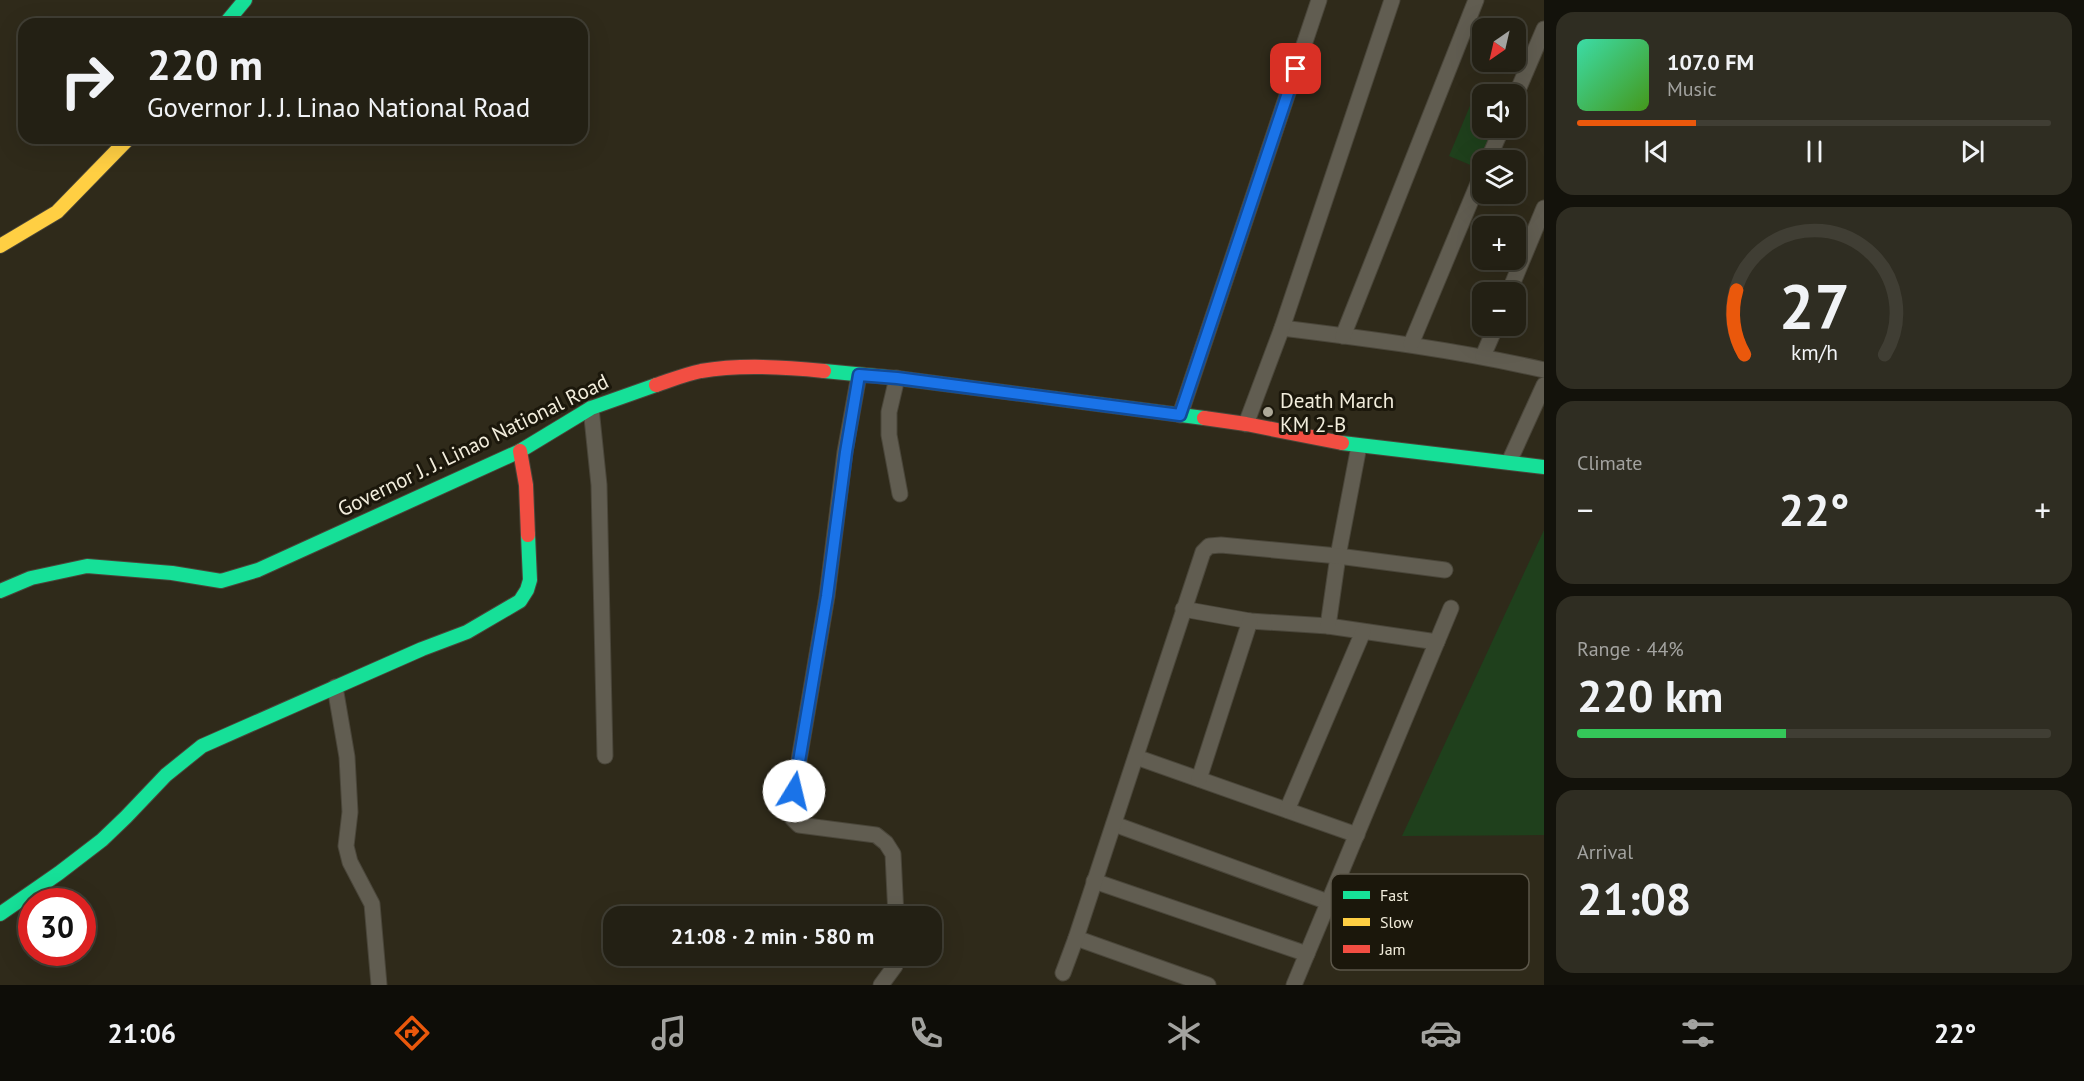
<!DOCTYPE html>
<meta charset="utf-8">
<style>
:root{--surface:#232014;--page:#2f2d22;--text:#f1f3f6;--muted:#a3a3a0;--line:#403e34;--accent:#ea580c}
body{margin:0;font-family:"PT Sans",sans-serif;background:var(--page);color:var(--text);height:100vh;display:flex;flex-direction:column;font-size:22px;white-space:nowrap}
*{box-sizing:border-box;margin:0}
p{font-size:20px;color:var(--muted)}
.icon{flex:none;width:33px;height:33px;fill:none;stroke:currentColor;stroke-width:2;stroke-linecap:round;stroke-linejoin:round}
.map{position:relative;flex:1;overflow:hidden}
.panel{display:flex;flex-direction:column;gap:12px;padding:12px;background:#13120b;width:540px}
.panel>*{flex:none}
.top-card{position:absolute;left:18px;top:18px;width:570px;height:126px;border-radius:18px;box-shadow:0 6px 24px #0002,0 0 0 2px var(--line);background:#232014;color:var(--text);overflow:hidden}
.needle{width:39px;rotate:214deg}
.fabs{position:absolute;left:1472px;top:18px;display:grid;gap:12px}
.fabs a{display:grid;place-items:center;width:54px;height:54px;border-radius:12px;background:var(--surface);box-shadow:0 6px 24px #0002,0 0 0 2px var(--line);font-size:30px}
.speed{position:absolute;left:18px;top:888px;display:flex;gap:12px;font-size:30px;font-weight:700;text-align:center}
.speed>*{display:grid;place-content:center;width:78px;height:78px;border-radius:50%;background:var(--surface);box-shadow:0 6px 24px #0002,0 0 0 2px var(--line);line-height:1}
.speed .limit{border:9px solid #d22;background:#fff;color:#111}
.pin{position:absolute;display:grid;place-items:center;width:51px;height:51px;color:#fff;margin:-26px;border-radius:12px;box-shadow:0 3px 9px #0006}
.me{position:absolute;width:66px;margin:-33px;rotate:9deg;stroke-linejoin:round;filter:drop-shadow(0 0 4px #0008)}
.turn{display:flex;align-items:center;gap:21px;height:126px;padding:0 30px;font-size:27px}
.turn .icon{width:78px;height:78px;stroke-width:2.5}
.turn b{display:block;font-size:42px;line-height:51px}
.big{font-size:45px;font-weight:700;line-height:1.1}
.panel .widget{flex:1;display:flex;flex-direction:column;justify-content:center;gap:9px;min-width:0;padding:0 21px;border-radius:18px;background:var(--page)}
.panel .dial{align-items:center;gap:0}
.dial svg{height:156px;overflow:visible;fill:none;stroke:var(--line);stroke-width:7;stroke-linecap:round;text-anchor:middle}
.dial text{fill:var(--text);stroke:none}
.song{display:flex;align-items:center;gap:18px}
.cover{width:72px;height:72px;border-radius:9px;background:linear-gradient(135deg,hsl(160 70% 55%),hsl(100 70% 35%))}
.played{height:6px;border-radius:3px;background:linear-gradient(90deg,var(--accent) 25%,var(--line) 25%)}
.keys{display:flex;justify-content:space-around;direction:ltr}
.heat{display:flex;justify-content:space-between;align-items:center;font-size:33px;direction:ltr}
.charge{height:9px;border-radius:4px;background:linear-gradient(90deg,#34c759 44%,var(--line) 0)}
.trip{position:absolute;left:603px;top:906px;width:339px;height:60px;border-radius:18px;background:var(--surface);box-shadow:0 6px 24px #0002,0 0 0 2px var(--line);font-weight:700;line-height:60px;text-align:center}
.tabs{display:flex;height:96px;justify-content:space-around;align-items:center;background:#0e0d08;color:var(--muted)}
.tabs .icon{width:42px;height:42px}
.tabs .active{color:var(--accent)}
.tabs b{font-size:27px;color:var(--text)}
main{display:flex;flex:1;min-height:0}
.map>svg:first-child{display:block}
.green{fill:#1f401c}
.lines{fill:none;stroke-linecap:round;stroke-linejoin:round}
.street-casing{stroke:#4a463a;stroke-width:17}
.fast-casing{stroke:#4a463a;stroke-width:16}
.slow-casing{stroke:#4a463a;stroke-width:16}
.jam-casing{stroke:#4a463a;stroke-width:16}
.street{stroke:#615d51;stroke-width:15}
.fast{stroke:#16e098;stroke-width:14}
.slow{stroke:#ffcf43;stroke-width:14}
.jam{stroke:#f24e42;stroke-width:14}
.route-casing{stroke:#114b97;stroke-width:15}
.route{stroke:#1a73e8;stroke-width:10}
.poi-dot{fill:#aea998;stroke:#1b170b;stroke-width:2}
.labels{text-anchor:middle;dominant-baseline:central;stroke-width:6;stroke-linejoin:round;paint-order:stroke}
.poi-label{font-size:21px;fill:#f2eddc;stroke:#1b170b;text-anchor:start}
.street-label{font-size:21px;fill:#f2eddc;stroke:#1b170b}
.key{fill:#1b170b;stroke:#5c574a;stroke-width:1.5}
.key-label{font-size:16px;fill:#f2eddc}
</style>
<main>
<div class="map">
<svg width="1544" height="985" viewBox="0 0 1544 985">
<rect width="100%" height="100%" fill="#2f2a1a"/>
<g class="green">
<polygon points="1472,101 1482,105 1482,128 1497,128 1482,160 1480,169 1449,156"/>
<polygon points="1544,530 1544,835 1402,836"/>
</g>
<g class="lines">
<defs>
<g id="street">
<polyline points="1515,97 1544,29"/>
<polyline points="1488,160 1502,128"/>
<polyline points="1509,292 1544,208"/>
<path d="M1282,328C1370,339 1457,350 1544,370"/>
<polyline points="1343,336 1476,0"/>
<polyline points="1411,344 1482,174"/>
<polyline points="1483,356 1496,326"/>
<polyline points="859,375 845,452 827,596 791,807 792,818 799,825 876,835 886,843 893,854 896,916"/>
<polyline points="897,378 889,412 889,435 900,494"/>
<polyline points="591,408 599,485 605,756"/>
<polyline points="1180,415 1319,0"/>
<polyline points="1246,424 1282,328 1392,0"/>
<polyline points="1509,462 1544,385"/>
<polyline points="1183,609 1250,621 1328,626 1437,642"/>
<polyline points="1328,626 1338,556 1359,446"/>
<polyline points="335,687 347,757 350,812 346,846 350,862 372,904 379,985"/>
<polyline points="1136,757 1357,835"/>
<polyline points="1199,779 1250,621"/>
<polyline points="1287,810 1363,632"/>
<polyline points="1114,824 1328,902"/>
<polyline points="1094,881 1307,954"/>
<polyline points="1076,938 1208,985"/>
<polyline points="1063,973 1076,938 1203,552 1209,546 1221,545 1338,556 1445,570"/>
<polyline points="881,985 895,966 896,956"/>
<polyline points="1294,985 1451,608"/>
</g>
<g id="fast">
<polyline points="225,24 245,0"/>
<polyline points="824,371 897,378 1204,418"/>
<polyline points="1342,443 1544,467"/>
<polyline points="0,591 31,578 87,566 172,573 221,581 258,570 520,451 591,408 656,385"/>
<polyline points="0,914 59,873 102,840 126,817 166,775 202,746 422,649 467,632 520,601 527,590 530,580 528,535"/>
</g>
<polyline id="slow" points="0,246 57,212 129,138"/>
<g id="jam">
<path d="M656,385C671,380 686,374 701,371C741,364 785,367 824,371"/>
<polyline points="1204,418 1246,424 1342,443"/>
<polyline points="520,451 526,485 528,535"/>
</g>
</defs>
<use href="#street" class="street-casing"/>
<use href="#fast" class="fast-casing"/>
<use href="#slow" class="slow-casing"/>
<use href="#jam" class="jam-casing"/>
<use href="#street" class="street"/>
<use href="#fast" class="fast"/>
<use href="#slow" class="slow"/>
<use href="#jam" class="jam"/>
</g>
<g class="lines">
<defs>
<polyline id="route" points="794,791 827,596 846,452 859,375 897,378 1180,415 1296,69"/>
</defs>
<use href="#route" class="route-casing"/>
<use href="#route" class="route"/>
</g>
<circle class="poi-dot" cx="1268" cy="412" r="6"/>
<g class="labels">
<g class="poi-label">
<text x="1280" y="400">Death March<tspan x="1280" dy="24">KM 2-B</tspan></text>
</g>
<g class="street-label">
<text transform="translate(473 445) rotate(-26)">Governor J. J. Linao National Road</text>
</g>
</g>
<rect x="1331" y="874" width="198" height="96" rx="9" class="key"/>
<rect x="1343" y="891" width="27" height="8" fill="#16e098"/>
<rect x="1343" y="918" width="27" height="8" fill="#ffcf43"/>
<rect x="1343" y="945" width="27" height="8" fill="#f24e42"/>
<g class="key-label">
<text x="1380" y="901">Fast</text>
<text x="1380" y="928">Slow</text>
<text x="1380" y="955">Jam</text>
</g>
</svg>
<div class="fabs">
<a><svg class="needle" viewBox="-14 -14 28 28"><path d="M0-13l5 13h-10z" fill="#e53935"/><path d="M0 13l5-13h-10z" fill="#a3a3a0"/></svg></a>
<a><svg class="icon" aria-label="sound" viewBox="0 0 24 24"><path d="M4 9h4l5-4v14l-5-4H4zM17 9q2 3 0 6"/></svg></a>
<a><svg class="icon" aria-label="layers" viewBox="0 0 24 24"><path d="M12 4l9 5-9 5-9-5zM3 14l9 5 9-5"/></svg></a>
<a>+</a>
<a>−</a>
</div>
<div class="speed"><div class="limit">30</div></div>
<div class="pin" style="left:1296px;top:69px;background:#d93025"><svg class="icon" aria-label="arrive" viewBox="0 0 24 24"><path d="M6 21V4h12l-3 4 3 4H6"/></svg></div>
<svg class="me" style="left:794px;top:791px" viewBox="-20 -20 40 40"><circle r="19" fill="#fff"/><path d="M0-13L10 11 0 6-10 11z" fill="#1a73e8"/></svg>
<div class="trip">21:08 · 2 min · 580 m</div>
<div class="top-card">
<div class="turn"><svg class="icon" aria-label="right" viewBox="0 0 24 24"><path d="M7 20v-9h11M14 6l5 5-5 5"/></svg><div><b>220 m</b>Governor J. J. Linao National Road</div></div>
</div>
</div>
<section class="panel">
<div class="widget">
<div class="song"><i class="cover"></i><div><b>107.0 FM</b><p>Music</p></div></div>
<div class="played"></div>
<div class="keys"><svg class="icon" aria-label="previous" viewBox="0 0 24 24"><path d="M18 5L8 12l10 7zM5 5v14"/></svg><svg class="icon" aria-label="pause" viewBox="0 0 24 24"><path d="M8 5v14M16 5v14"/></svg><svg class="icon" aria-label="next" viewBox="0 0 24 24"><path d="M6 5l10 7-10 7zM19 5v14"/></svg></div>
</div>
<div class="widget dial"><svg viewBox="0 0 100 80">
<path d="M14 69A42 42 0 1 1 86 69"/>
<path d="M14 69A42 42 0 0 1 10 36" stroke="#ea580c"/>
<text x="50" y="56" font-size="32" font-weight="700">27</text>
<text x="50" y="72" font-size="11">km/h</text>
</svg></div>
<div class="widget"><p>Climate</p>
<div class="heat"><a>−</a><b class="big">22°</b><a>+</a></div>
</div>
<div class="widget"><p>Range · 44%</p><b class="big">220 km</b><div class="charge"></div></div>
<div class="widget"><p>Arrival</p><b class="big">21:08</b></div>
</section>
</main>
<nav class="tabs">
<b>21:06</b>
<svg class="icon active" aria-label="directions" viewBox="0 0 24 24"><path d="M12 3l9 9-9 9-9-9zM9 14v-3h6M13 9l2 2-2 2"/></svg>
<svg class="icon" aria-label="music" viewBox="0 0 24 24"><path d="M9 18V5l10-2v13"/><circle cx="6" cy="18" r="3"/><circle cx="16" cy="16" r="3"/></svg>
<svg class="icon" aria-label="phone" viewBox="0 0 24 24"><path d="M5 4h4l2 5-3 2q2 4 5 5l2-3 5 2v4C11 20 4 13 5 4z"/></svg>
<svg class="icon" aria-label="climate" viewBox="0 0 24 24"><path d="M12 3v18M4 7l16 10M4 17L20 7"/></svg>
<svg class="icon" aria-label="car" viewBox="0 0 24 24"><path d="M5 17H2v-5l4-1 3-4h7l3 4 3 1v5h-3M9 17h6M6 11h13"/><circle cx="7" cy="17" r="2"/><circle cx="17" cy="17" r="2"/></svg>
<svg class="icon" aria-label="filters" viewBox="0 0 24 24"><path d="M4 7h16M4 17h16"/><circle cx="9" cy="7" r="2"/><circle cx="15" cy="17" r="2"/></svg>
<b>22°</b>
</nav>
